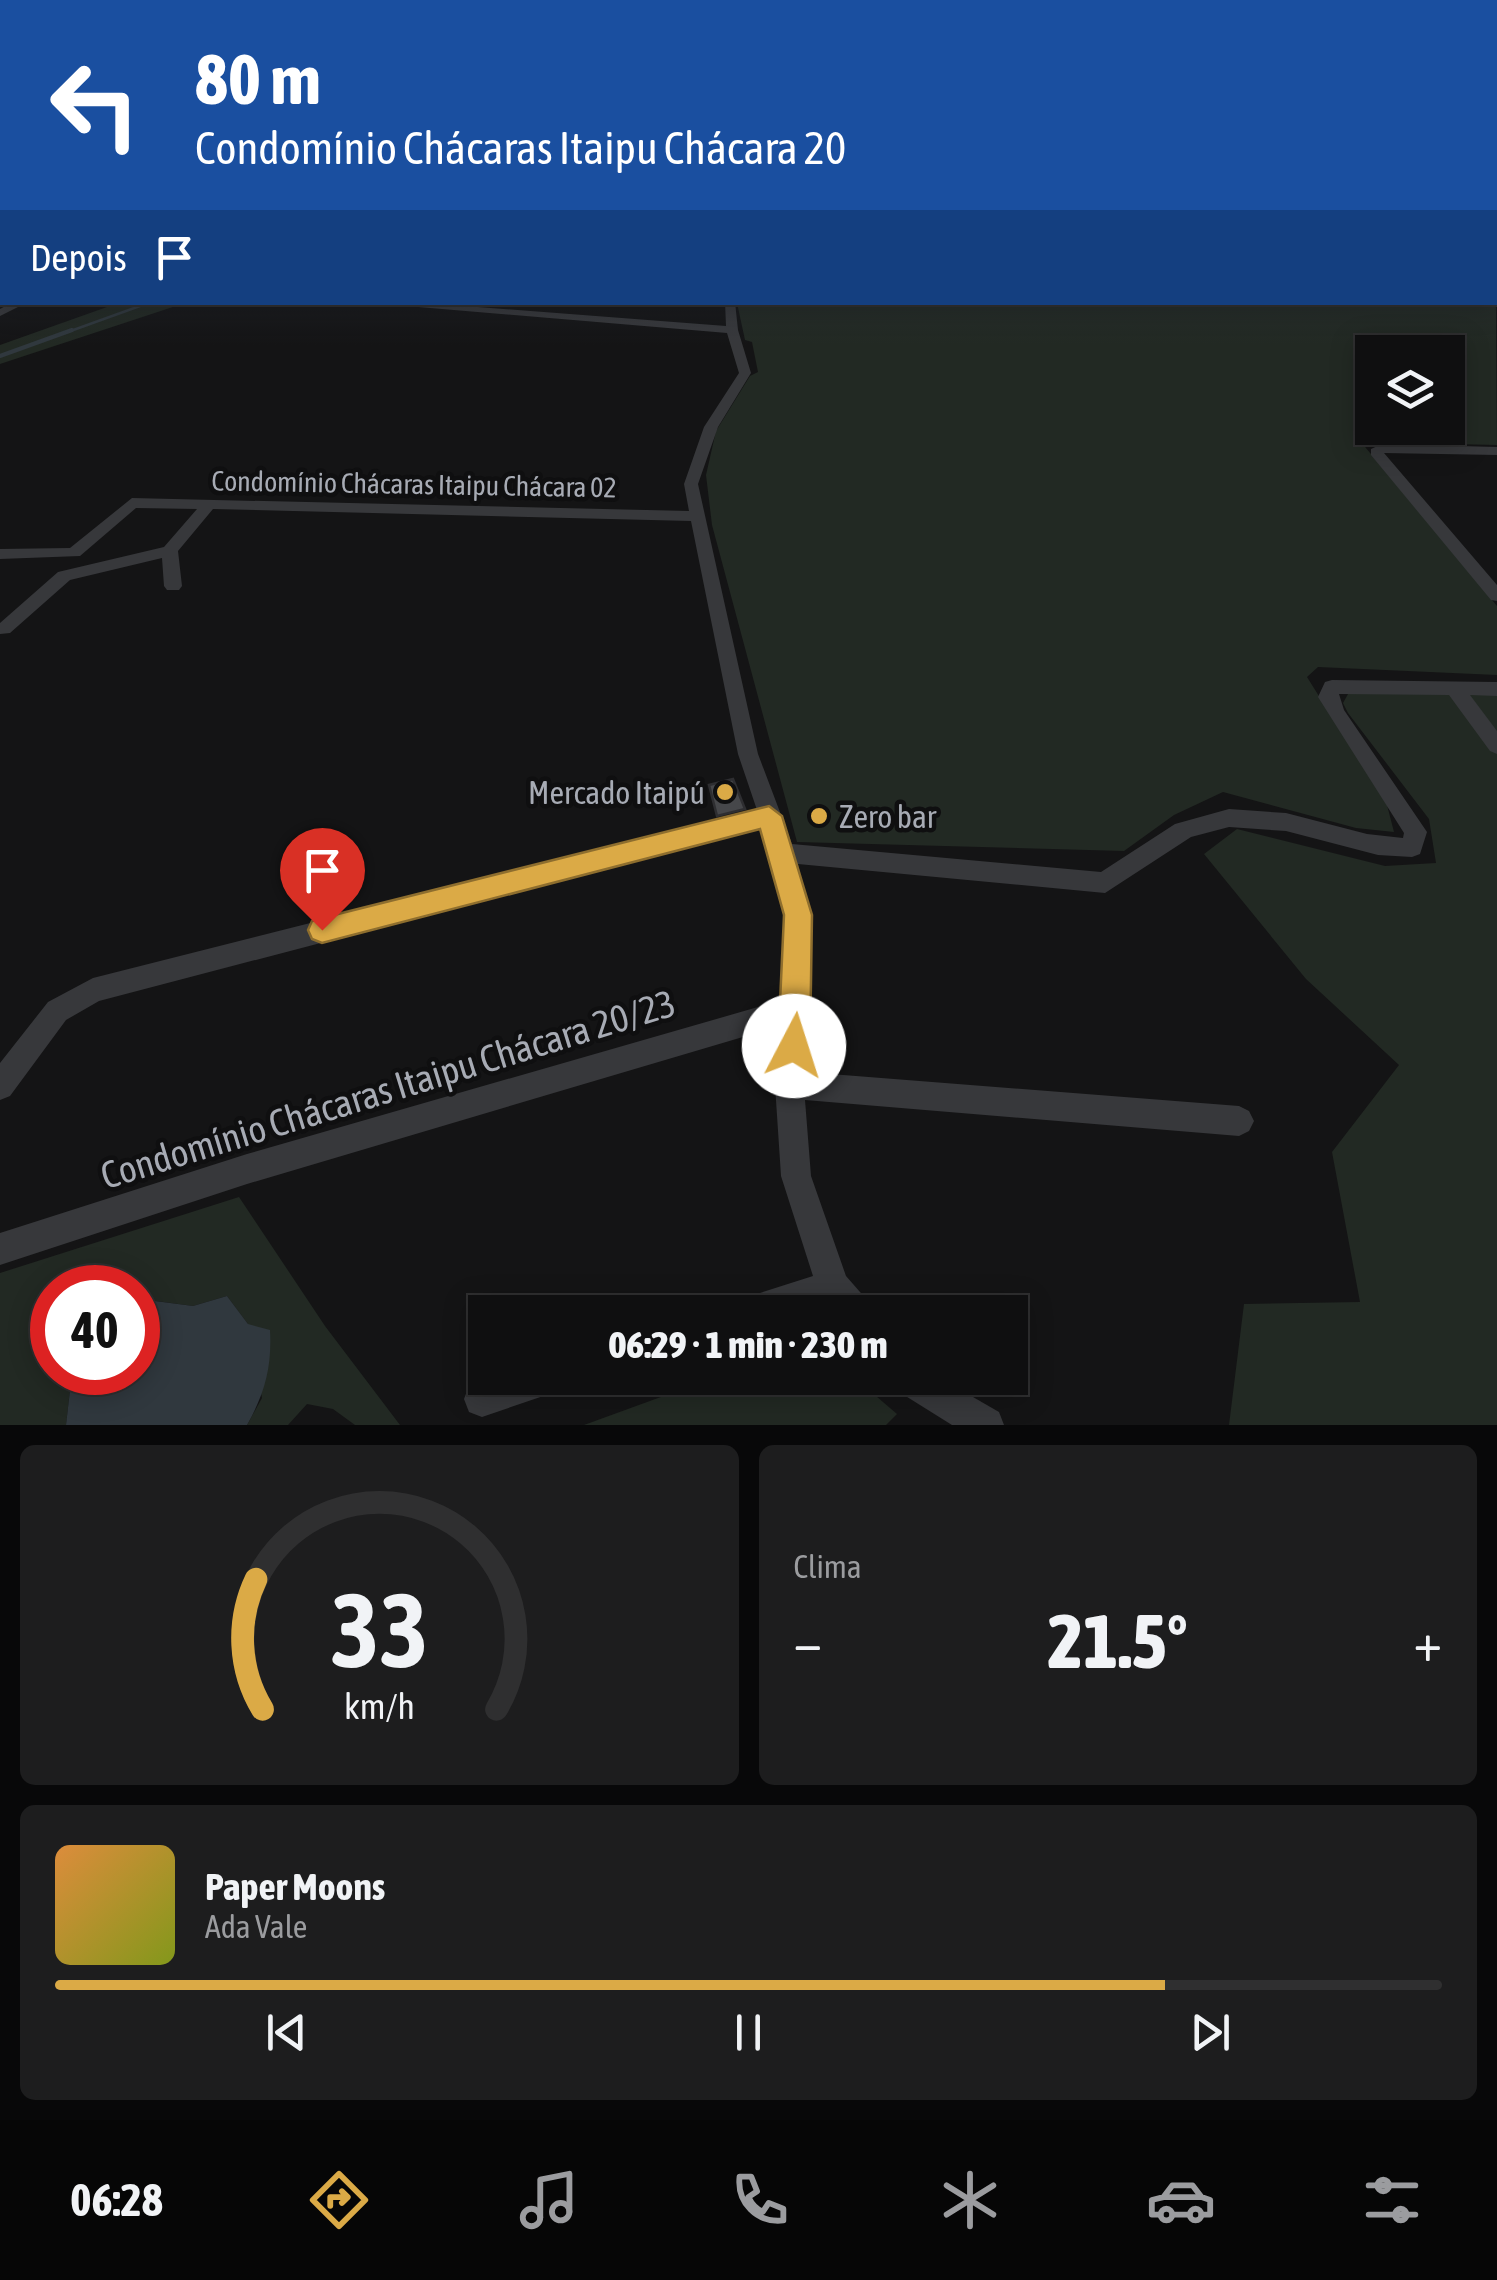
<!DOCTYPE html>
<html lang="pt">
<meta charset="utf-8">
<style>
:root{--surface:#0f0f10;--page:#1d1d1e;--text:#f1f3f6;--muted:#9b9c9f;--line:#2f2f30;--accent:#dbaa46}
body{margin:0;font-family:"Asap Condensed",sans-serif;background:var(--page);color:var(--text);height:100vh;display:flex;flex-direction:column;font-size:38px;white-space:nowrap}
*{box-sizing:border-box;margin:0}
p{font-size:32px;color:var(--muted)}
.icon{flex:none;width:55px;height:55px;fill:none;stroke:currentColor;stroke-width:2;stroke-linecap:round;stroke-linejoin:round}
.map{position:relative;height:1425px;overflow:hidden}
.details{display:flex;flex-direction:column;gap:20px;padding:20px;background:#080809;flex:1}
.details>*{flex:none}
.banner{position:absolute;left:0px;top:0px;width:1498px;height:305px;box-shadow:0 5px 25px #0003,0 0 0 2px var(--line);background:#1a4fa0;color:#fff;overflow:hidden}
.tools{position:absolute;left:1355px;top:335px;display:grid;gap:20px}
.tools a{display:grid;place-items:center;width:110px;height:110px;border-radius:0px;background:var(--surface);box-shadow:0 5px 25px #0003,0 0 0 2px var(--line);font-size:50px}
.speed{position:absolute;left:30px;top:1265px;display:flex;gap:20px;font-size:50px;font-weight:700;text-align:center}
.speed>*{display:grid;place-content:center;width:130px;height:130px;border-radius:50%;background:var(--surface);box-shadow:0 5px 25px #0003,0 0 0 2px var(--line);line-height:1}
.speed .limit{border:15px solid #d22;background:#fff;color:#111}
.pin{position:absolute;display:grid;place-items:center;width:85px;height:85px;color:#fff;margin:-102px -42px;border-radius:50% 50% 50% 0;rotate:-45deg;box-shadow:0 0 10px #0007}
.pin .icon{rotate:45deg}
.me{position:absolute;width:110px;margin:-55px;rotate:5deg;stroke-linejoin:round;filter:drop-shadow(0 0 8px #0008)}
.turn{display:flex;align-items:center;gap:35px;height:210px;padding:0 30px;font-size:45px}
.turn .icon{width:130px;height:130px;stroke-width:2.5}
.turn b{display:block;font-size:70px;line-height:85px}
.then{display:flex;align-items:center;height:95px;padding:0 30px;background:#0003;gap:20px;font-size:38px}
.big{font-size:75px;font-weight:800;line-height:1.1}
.details .card{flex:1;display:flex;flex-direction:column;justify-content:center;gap:15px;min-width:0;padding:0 35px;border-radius:15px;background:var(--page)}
.details .dial{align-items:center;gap:0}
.dial svg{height:260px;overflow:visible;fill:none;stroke:var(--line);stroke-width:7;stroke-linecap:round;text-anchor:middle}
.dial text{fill:var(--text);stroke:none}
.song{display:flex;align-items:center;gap:30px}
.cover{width:120px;height:120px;border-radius:15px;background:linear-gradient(135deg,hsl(30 70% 55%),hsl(70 70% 35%))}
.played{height:10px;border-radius:5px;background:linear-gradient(90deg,var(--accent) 80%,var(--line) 80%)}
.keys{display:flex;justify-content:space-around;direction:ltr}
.heat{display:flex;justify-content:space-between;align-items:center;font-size:55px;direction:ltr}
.details .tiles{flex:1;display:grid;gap:20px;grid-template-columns:1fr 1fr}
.card:last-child{grid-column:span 2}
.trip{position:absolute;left:468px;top:1295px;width:560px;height:100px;border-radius:0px;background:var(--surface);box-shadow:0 5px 25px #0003,0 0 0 2px var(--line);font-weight:800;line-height:100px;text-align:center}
.menu{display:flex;height:160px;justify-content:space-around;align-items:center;background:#060606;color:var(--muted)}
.menu .icon{width:70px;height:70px}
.menu .selected{color:var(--accent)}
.menu b{font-size:45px;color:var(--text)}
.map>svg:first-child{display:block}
.green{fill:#222923;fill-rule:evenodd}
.water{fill:#30383e}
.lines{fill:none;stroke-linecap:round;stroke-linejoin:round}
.stream-far1{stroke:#30383e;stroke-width:2.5}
.stream{stroke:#30383e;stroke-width:4}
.building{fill:#46474a;stroke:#2e2e31;stroke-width:2.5}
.minor{fill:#37383b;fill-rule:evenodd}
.route{fill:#dbaa46;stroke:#8e6e2e;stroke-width:2.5}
.poi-dot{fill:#dbaa46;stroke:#0f0f10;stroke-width:4}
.labels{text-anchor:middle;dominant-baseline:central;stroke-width:9;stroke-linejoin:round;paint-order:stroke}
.far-street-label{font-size:28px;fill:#a7abb4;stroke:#0f0f10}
.poi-label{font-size:32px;fill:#a7abb4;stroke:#0f0f10;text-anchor:end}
.near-street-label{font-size:38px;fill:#a7abb4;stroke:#0f0f10}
</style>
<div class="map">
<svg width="1497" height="1425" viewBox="0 0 1497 1425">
<rect width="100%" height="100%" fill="#141415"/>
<g class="green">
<path d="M1495,177L1497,445L1361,442L1497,606V675L1318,667L1307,677L1387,805L1394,832L1356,828L1223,792L1174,815L1124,851L797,842L712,525L706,475L716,431L750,376L758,372L752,342L745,340L737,303L1495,302ZM1372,352H1448V428H1372Z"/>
<polygon points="121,302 185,303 0,364 0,345"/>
<polygon points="1352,687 1497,694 1497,1425 1229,1425 1244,1304 1360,1302 1332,1152 1399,1065 1306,979 1204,854 1237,829 1385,866 1436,863 1429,819 1348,713 1343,703"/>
<polygon points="239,1197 325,1326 400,1425 355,1425 333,1409 307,1404 288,1425 247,1425 262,1398 248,1324 227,1296 193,1306 156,1301 138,1306 138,1288 52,1288 52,1372 72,1373 66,1425 0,1425 0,1273"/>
<polygon points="713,1378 855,1378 897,1414 886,1425 584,1425"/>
</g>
<path class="water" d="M227,1296L248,1324L270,1330C272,1367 265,1393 247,1425H66L72,1373L138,1372V1306L155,1301L193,1306Z"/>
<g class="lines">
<polyline class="stream-far1" points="65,333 151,302"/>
<polyline class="stream" points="0,356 72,330"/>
</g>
<polygon class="building" points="733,779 745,809 717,816 709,785"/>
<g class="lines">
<g class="minor">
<polygon points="13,302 28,302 0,316 0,309"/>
<path d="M359,302H413L726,326L725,302H735L738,330L751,373L718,427L698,484L758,754L792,844L1101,872L1175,824L1229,809L1286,813L1367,834L1403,838L1404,833L1318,697L1325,682L1332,680L1497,682V696L1470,695L1497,731V754L1490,751L1449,695L1339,694L1344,710L1427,832L1420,854L1412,857L1378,855L1286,831L1229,827L1191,837L1105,893L798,864C815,936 813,999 805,1072L1239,1106L1249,1111L1254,1121L1249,1131L1239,1136L805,1100L811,1176L846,1276L867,1300L872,1312H834L827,1304L801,1312H733L738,1300L813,1276L781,1176L775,1085L783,1025L247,1184L0,1265V1233L247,1154L786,999V915L763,827L99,1001L66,1020L10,1096L0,1100V1063L48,1002L93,978L757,810L738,754L691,521L213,509L178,551L182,586L179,590H167L164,586L162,558L70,580L10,633L0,634V623L58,572L164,547L197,509L136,508L80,556L0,559V549L70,548L132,498L689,511L684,484L704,427L739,373L727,333Z"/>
<polygon points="1382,444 1497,447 1497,455 1384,453 1497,585 1497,601 1491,600 1371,455 1371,449"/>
<polygon points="494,1378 567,1378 561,1390 482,1417 469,1412 464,1399 469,1386"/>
<polygon points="890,1378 940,1378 999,1412 1004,1425 952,1425 896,1390"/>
</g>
</g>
<linearGradient id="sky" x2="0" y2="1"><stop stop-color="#0b0b0c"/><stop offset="0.42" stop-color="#343a46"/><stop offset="1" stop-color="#343a46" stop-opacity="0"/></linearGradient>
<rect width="1497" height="345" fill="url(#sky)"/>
<polygon class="route" points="769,806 782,816 812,915 810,1046 805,1057 794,1062 783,1057 778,1046 784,915 760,829 322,943 312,939 308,930 312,921 322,918"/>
<g class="poi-dot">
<circle cx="725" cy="792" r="10"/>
<circle cx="819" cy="816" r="10"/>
</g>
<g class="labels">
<g class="far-street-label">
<text transform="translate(414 484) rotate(1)">Condomínio Chácaras Itaipu Chácara 02</text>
</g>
<g class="poi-label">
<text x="705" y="792">Mercado Itaipú</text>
<text x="839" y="816" text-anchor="start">Zero bar</text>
</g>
<g class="near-street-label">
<text transform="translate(388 1089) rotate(-17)">Condomínio Chácaras Itaipu Chácara 20/23</text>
</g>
</g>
</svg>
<div class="tools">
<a><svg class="icon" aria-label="layers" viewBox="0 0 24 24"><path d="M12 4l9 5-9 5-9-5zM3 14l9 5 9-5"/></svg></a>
</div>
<div class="speed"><div class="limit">40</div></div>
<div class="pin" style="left:322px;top:930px;background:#d93025"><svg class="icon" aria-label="arrive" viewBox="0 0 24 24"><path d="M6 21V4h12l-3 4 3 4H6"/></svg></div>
<svg class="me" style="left:794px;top:1046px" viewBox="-20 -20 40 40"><circle r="19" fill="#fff"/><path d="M0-13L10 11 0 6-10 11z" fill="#dbaa46"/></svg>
<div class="trip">06:29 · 1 min · 230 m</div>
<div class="banner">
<div class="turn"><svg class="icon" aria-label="left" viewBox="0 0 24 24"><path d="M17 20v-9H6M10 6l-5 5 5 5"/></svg><div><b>80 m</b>Condomínio Chácaras Itaipu Chácara 20</div></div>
<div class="then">Depois<svg class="icon" aria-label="arrive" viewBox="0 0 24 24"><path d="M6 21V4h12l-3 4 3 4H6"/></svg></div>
</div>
</div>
<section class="details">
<div class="tiles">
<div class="card dial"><svg viewBox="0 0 100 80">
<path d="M14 69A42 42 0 1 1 86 69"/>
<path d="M14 69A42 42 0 0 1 12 29" stroke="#dbaa46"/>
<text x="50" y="56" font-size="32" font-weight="700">33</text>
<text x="50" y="72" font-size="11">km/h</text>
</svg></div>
<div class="card"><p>Clima</p>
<div class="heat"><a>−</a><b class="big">21.5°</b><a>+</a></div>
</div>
<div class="card">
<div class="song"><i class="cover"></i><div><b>Paper Moons</b><p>Ada Vale</p></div></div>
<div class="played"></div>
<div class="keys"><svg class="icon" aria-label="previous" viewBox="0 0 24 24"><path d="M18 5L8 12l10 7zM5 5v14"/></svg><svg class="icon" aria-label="pause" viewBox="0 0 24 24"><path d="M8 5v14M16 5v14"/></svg><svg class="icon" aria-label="next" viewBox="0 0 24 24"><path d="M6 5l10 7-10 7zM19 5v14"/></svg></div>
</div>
</div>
</section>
<nav class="menu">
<b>06:28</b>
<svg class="icon selected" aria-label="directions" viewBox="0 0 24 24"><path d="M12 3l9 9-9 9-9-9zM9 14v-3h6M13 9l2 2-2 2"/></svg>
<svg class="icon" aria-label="music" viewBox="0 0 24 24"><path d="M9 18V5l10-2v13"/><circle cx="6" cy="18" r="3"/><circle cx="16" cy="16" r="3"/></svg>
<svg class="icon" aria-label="phone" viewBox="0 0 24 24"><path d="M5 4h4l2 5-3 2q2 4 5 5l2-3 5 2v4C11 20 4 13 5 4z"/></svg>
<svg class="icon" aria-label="climate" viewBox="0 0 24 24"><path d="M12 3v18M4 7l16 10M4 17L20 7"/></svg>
<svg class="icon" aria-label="car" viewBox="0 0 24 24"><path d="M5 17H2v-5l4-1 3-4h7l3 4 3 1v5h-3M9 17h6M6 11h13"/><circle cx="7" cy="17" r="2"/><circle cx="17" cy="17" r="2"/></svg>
<svg class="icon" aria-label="filters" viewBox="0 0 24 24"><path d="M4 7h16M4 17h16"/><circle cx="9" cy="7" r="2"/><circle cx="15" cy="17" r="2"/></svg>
</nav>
